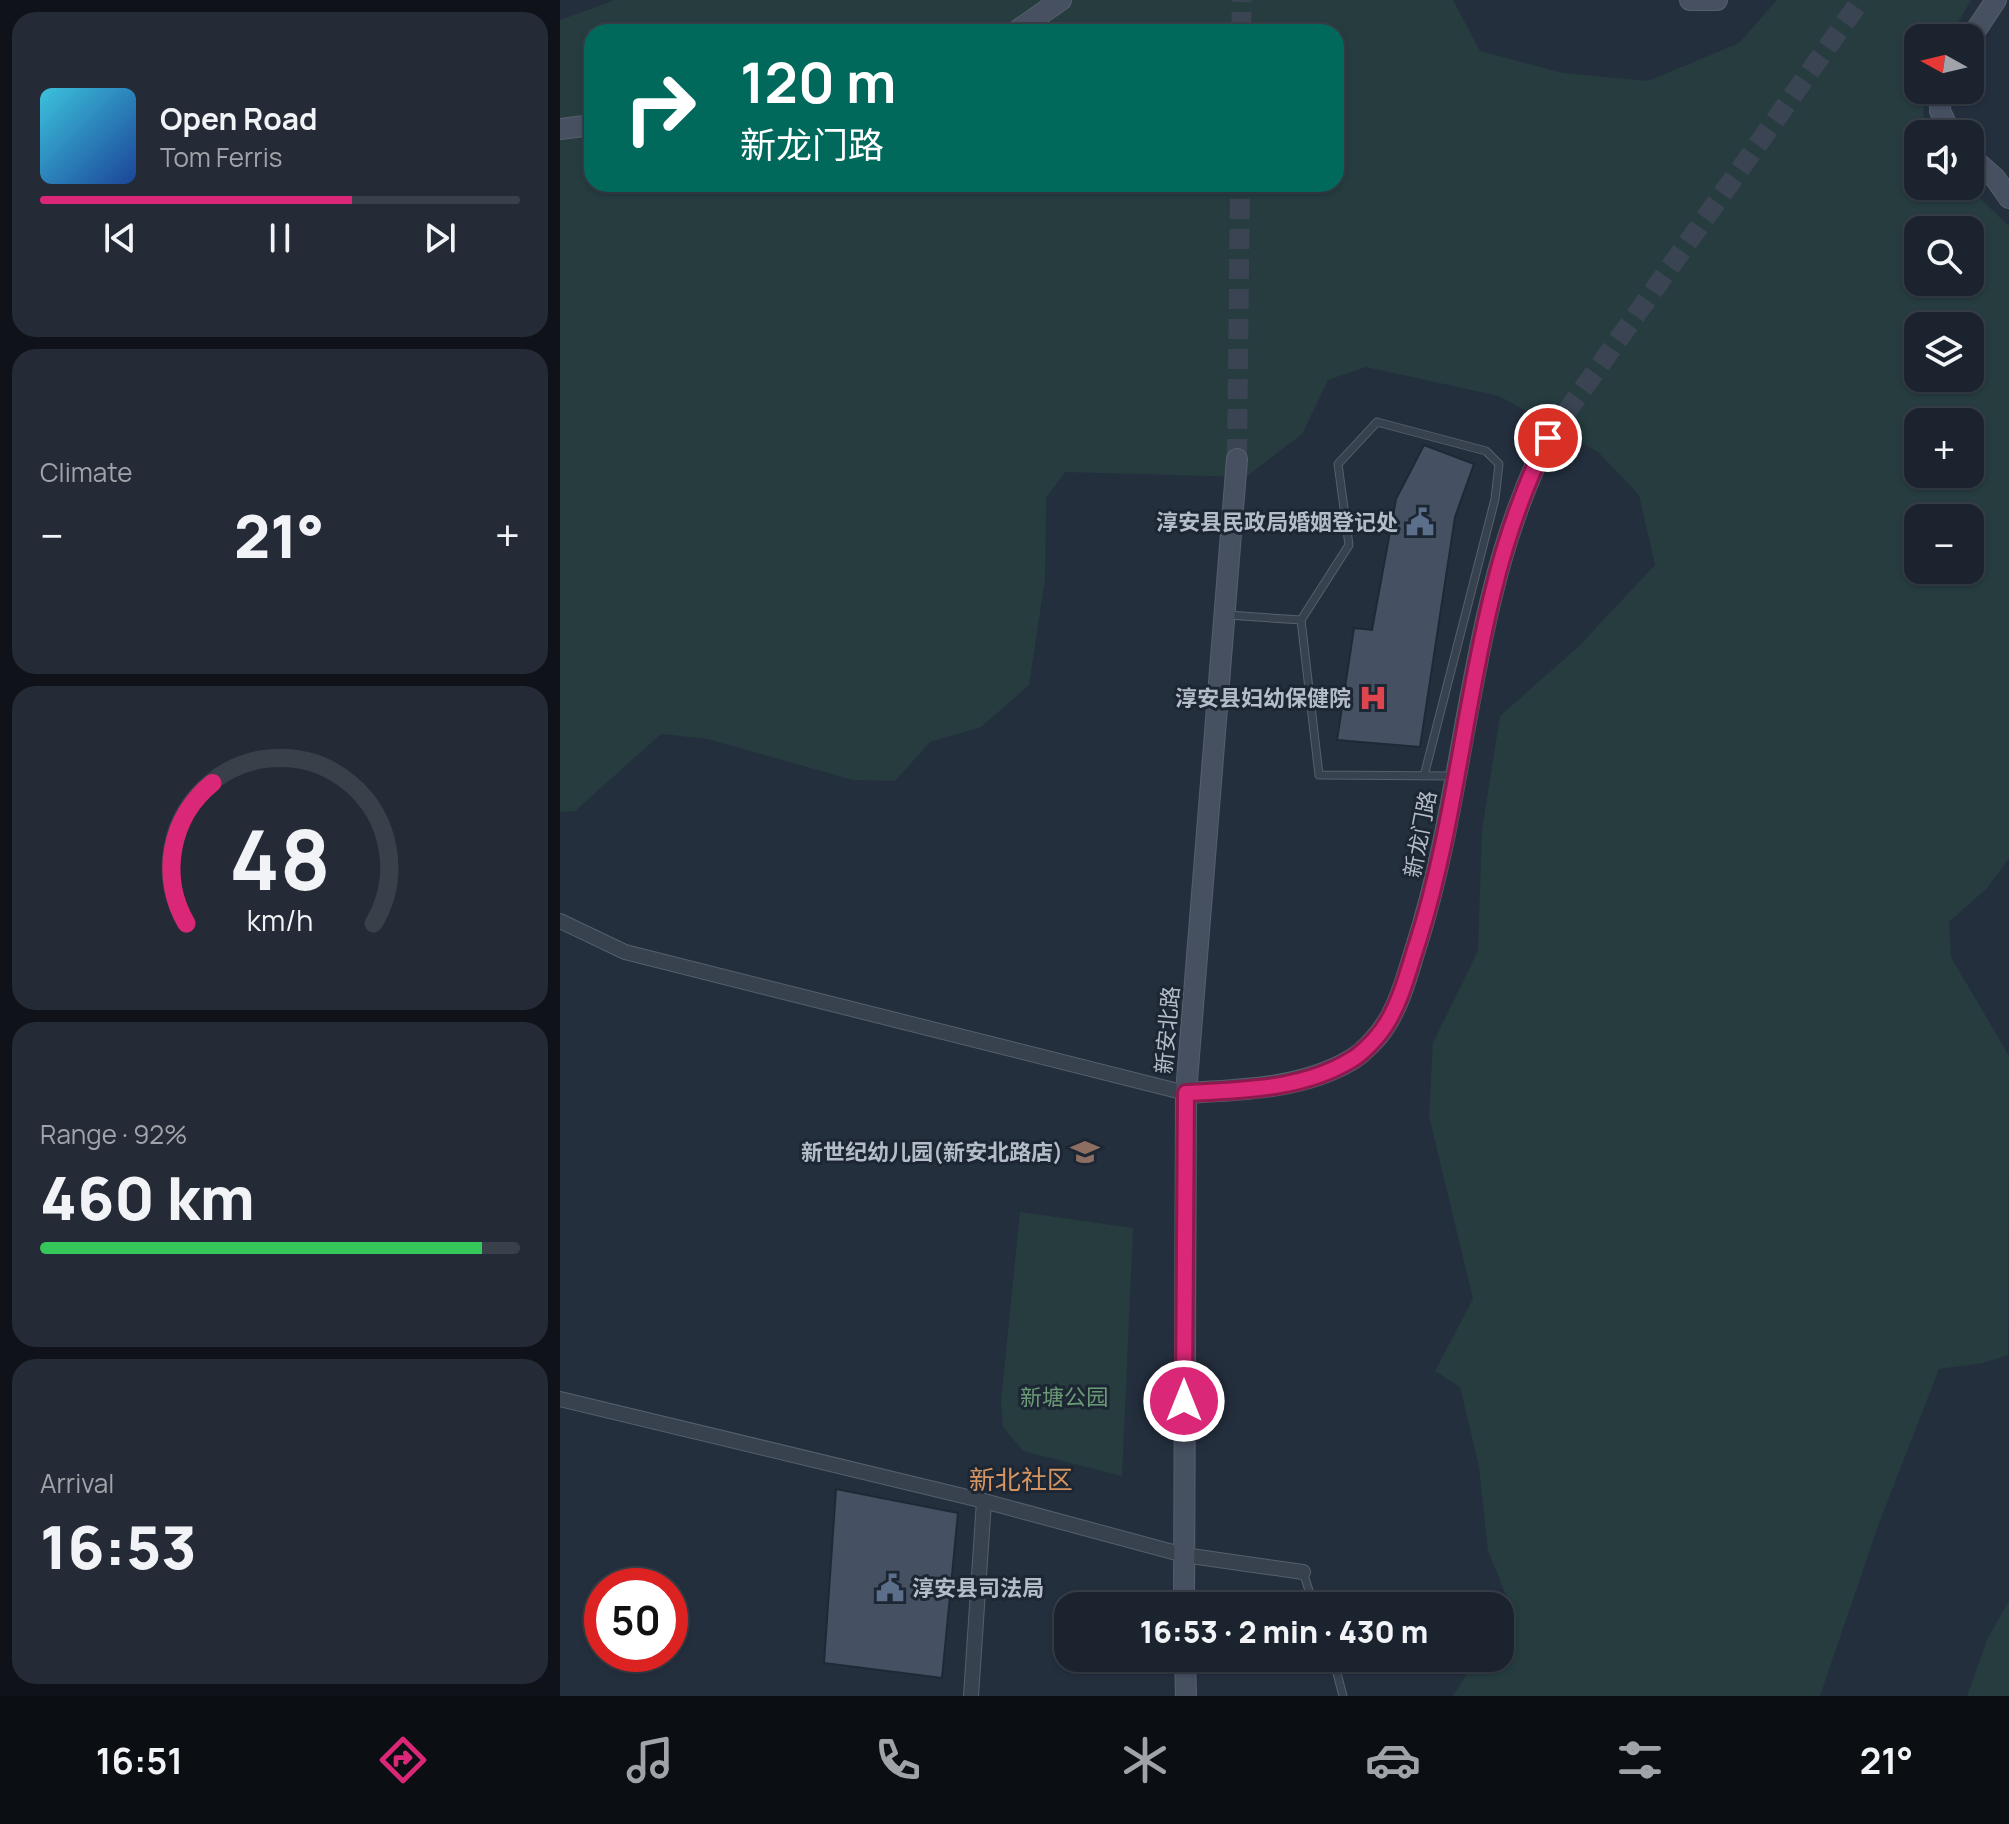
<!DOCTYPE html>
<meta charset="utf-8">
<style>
:root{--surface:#1b232e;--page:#242b36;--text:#f1f3f6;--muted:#a0a4aa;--line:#39404a;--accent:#db2777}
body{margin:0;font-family:Manrope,"Noto Sans SC",sans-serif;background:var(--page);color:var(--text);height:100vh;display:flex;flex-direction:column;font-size:30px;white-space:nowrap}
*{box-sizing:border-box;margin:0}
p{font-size:26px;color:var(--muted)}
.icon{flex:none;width:44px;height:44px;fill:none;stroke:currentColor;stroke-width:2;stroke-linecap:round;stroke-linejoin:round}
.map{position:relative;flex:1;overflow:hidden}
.drawer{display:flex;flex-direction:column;gap:12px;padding:12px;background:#0f1319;width:560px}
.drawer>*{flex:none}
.top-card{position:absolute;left:24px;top:24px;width:760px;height:168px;border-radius:24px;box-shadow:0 2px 6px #0004,0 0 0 2px var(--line);background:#00695c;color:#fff;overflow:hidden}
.needle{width:52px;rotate:278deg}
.tools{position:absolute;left:1344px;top:24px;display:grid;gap:16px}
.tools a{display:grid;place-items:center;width:80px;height:80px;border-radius:16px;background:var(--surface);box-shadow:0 2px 6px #0004,0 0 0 2px var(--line);font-size:40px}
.speed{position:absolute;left:24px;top:1568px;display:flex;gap:16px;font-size:40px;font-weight:700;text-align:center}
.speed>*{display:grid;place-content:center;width:104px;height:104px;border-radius:50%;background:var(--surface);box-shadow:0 2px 6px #0004,0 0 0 2px var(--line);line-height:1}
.speed .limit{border:12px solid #d22;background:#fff;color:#111}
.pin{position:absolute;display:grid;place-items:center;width:68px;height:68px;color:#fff;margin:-34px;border:4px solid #fff;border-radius:50%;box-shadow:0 2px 8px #0007}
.me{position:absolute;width:88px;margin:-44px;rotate:0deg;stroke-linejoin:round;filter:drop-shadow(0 0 6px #0008)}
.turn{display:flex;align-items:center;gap:28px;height:168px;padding:0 24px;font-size:36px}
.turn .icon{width:104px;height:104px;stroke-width:2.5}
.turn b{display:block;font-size:56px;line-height:68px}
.big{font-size:60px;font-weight:800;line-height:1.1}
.drawer .widget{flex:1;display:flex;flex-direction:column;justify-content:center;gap:12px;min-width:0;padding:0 28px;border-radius:24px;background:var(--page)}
.drawer .dial{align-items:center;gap:0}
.dial svg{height:208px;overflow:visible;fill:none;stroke:var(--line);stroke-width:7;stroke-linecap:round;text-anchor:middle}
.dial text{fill:var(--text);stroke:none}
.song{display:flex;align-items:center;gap:24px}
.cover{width:96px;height:96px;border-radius:12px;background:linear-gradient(135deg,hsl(190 70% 55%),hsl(220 70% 35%))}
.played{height:8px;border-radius:4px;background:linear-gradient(90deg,var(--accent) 65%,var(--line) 65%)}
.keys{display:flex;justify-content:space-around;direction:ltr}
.heat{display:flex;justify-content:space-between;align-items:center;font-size:44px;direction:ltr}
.charge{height:12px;border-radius:6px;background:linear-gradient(90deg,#34c759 92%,var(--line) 0)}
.trip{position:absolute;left:494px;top:1592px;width:460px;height:80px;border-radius:24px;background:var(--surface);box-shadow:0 2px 6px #0004,0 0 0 2px var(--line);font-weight:800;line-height:80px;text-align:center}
.tabs{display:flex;height:128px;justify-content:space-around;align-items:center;background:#0b0e12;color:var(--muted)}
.tabs .icon{width:56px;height:56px}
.tabs .active{color:var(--accent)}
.tabs b{font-size:36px;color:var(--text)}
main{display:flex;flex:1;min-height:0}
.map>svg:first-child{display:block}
.green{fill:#263c3f;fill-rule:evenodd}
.building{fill:#455162;stroke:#1f2835;stroke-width:2}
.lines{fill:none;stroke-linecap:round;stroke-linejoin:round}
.secondary-tunnel{stroke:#3a4453;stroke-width:20;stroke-dasharray:20 10;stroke-linecap:butt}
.lane-casing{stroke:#565f6c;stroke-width:9}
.street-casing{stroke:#565f6c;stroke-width:16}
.secondary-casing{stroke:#565f6c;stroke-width:22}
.lane{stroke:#38414e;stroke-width:7}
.street{stroke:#38414e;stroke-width:14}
.secondary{stroke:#465061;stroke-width:20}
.route-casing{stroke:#8e194d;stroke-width:20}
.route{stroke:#db2777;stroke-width:14}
.labels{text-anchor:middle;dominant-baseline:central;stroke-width:6;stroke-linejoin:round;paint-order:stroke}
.poi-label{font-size:22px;font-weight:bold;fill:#b4bcc9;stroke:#1d2633;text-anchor:end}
.street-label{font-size:22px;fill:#b4bcc9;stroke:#1d2633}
.park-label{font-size:22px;fill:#6b9a76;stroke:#1d2633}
.quarter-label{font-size:26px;fill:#d59563;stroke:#1d2633}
</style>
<main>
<section class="drawer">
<div class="widget">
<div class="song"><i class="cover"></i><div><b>Open Road</b><p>Tom Ferris</p></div></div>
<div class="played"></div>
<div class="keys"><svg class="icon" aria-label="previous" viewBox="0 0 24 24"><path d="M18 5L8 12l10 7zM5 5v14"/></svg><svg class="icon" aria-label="pause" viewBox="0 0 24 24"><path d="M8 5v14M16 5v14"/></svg><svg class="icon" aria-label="next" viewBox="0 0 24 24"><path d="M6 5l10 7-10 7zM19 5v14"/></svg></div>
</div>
<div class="widget"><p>Climate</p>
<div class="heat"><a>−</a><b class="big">21°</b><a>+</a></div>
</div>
<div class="widget dial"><svg viewBox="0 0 100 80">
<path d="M14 69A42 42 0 1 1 86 69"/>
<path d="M14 69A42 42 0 0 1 24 15" stroke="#db2777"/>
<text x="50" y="56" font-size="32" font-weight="700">48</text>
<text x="50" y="72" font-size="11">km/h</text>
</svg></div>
<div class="widget"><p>Range · 92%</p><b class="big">460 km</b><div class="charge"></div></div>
<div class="widget"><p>Arrival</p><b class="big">16:53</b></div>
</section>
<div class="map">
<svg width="1449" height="1696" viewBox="0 0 1449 1696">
<rect width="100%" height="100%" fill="#242f3e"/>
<g class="green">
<path d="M55,0H893L920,51L1003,73L1088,81L1179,43L1217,0H1411L1389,38H1358V90H1369L1363,112L1365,134H1358V186H1407L1449,226V858L1427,888L1389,922L1391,957L1449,1056L1448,1355L1423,1363L1379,1369L1319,1523L1260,1696H893L917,1658H940V1618L949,1602L928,1551L919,1467L900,1387L875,1371L913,1299L869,1116L873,1043L918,951L922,830L940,716L1018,647L1095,565L1079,495L1038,452L939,396L806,367L768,380L742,434L686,477L505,472L486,498L485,579L469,685L421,727L370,742L335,781L293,780L148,739L101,734L15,811L0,812V20ZM32,32H776V184H32ZM1358,230H1410V282H1358ZM1358,326H1410V378H1358ZM1358,422H1410V474H1358ZM1358,518H1410V570H1358Z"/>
<polygon points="460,1212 573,1228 562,1476 463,1451 443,1427 441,1402"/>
<polygon points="1449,1601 1449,1696 1407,1696 1428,1638"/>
</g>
<g class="building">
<polygon points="864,445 914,464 895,517 860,747 777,740 794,628 812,630 836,499"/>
<polygon points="276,1489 398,1513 382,1678 264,1663"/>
<polygon points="651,1658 673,1658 673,1669 651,1671"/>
</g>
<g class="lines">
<g class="secondary-tunnel">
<polyline points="681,32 682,0"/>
<polyline points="988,438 1301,0"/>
<polyline points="677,459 680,184"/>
</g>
<defs>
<g id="lane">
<polyline points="667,615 741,620 759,775 896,776"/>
<polyline points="741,620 789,545 778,464 817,422 926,451 939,464 935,499 864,776"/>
<polyline points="743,1572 754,1606"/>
<polyline points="773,1658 783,1696"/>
</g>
<g id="street">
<polyline points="0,921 65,952 626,1093"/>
<polyline points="0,1399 424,1501 624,1555 743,1572"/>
<polyline points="411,1696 424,1501"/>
</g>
<g id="secondary">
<polyline points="1130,0 1157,0"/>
<polyline points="455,32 501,0"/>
<polyline points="1410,39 1436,0"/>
<polyline points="1381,90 1380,111 1391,134"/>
<polyline points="0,129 32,125"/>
<polyline points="1410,156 1435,178 1449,198"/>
<path d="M626,1093C680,1090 742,1089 791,1060C802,1054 818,1037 825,1026C840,1004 848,972 856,947C893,832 903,709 933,591C946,538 964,487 988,438"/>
<polyline points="624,1606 626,1093 677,459"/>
<polyline points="625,1658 626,1696"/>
</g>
</defs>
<use href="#lane" class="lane-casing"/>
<use href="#street" class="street-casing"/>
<use href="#secondary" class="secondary-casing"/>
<use href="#lane" class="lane"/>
<use href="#street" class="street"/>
<use href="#secondary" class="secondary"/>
</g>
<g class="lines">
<defs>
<path id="route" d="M624,1401L626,1093C680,1090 742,1090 791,1060C802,1054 818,1037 825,1026C841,1002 849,968 858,941C894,828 904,707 933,592C946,538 964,487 988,438"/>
</defs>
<use href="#route" class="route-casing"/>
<use href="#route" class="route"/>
</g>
<defs>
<symbol id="civic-bare" viewBox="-9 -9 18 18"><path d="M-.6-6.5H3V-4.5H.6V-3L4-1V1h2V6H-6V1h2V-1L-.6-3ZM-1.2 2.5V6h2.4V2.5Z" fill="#5c6f8a" stroke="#1d2633" stroke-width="2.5" paint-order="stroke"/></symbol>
<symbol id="hospital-bare" viewBox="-9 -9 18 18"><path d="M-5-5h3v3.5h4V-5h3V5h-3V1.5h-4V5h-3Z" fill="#e0444e" stroke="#1d2633" stroke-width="2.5" paint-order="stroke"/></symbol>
<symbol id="school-bare" viewBox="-9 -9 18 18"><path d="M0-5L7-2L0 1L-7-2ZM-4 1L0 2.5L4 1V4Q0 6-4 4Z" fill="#8d6e63" stroke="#1d2633" stroke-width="2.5" paint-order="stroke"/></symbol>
</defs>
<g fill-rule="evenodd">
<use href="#civic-bare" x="840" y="502" width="40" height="40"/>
<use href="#hospital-bare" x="793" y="678" width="40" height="40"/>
<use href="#school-bare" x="505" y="1132" width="40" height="40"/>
<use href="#civic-bare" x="310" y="1568" width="40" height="40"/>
</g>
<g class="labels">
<g class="poi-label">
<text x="838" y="522">淳安县民政局婚姻登记处</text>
<text x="791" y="698">淳安县妇幼保健院</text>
<text x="503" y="1152">新世纪幼儿园(新安北路店)</text>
<text x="352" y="1588" text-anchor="start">淳安县司法局</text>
</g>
<g class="street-label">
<text transform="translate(860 834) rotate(-79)">新龙门路</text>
<text transform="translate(607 1030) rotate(-85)">新安北路</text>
</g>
<g class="park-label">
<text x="504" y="1397">新塘公园</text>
</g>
<g class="quarter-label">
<text x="461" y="1479">新北社区</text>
</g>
</g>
</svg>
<div class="tools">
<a><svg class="needle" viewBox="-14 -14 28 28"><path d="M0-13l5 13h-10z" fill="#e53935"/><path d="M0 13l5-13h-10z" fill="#a0a4aa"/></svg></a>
<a><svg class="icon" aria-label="sound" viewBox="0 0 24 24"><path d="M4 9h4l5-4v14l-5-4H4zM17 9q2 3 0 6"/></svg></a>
<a><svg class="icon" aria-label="search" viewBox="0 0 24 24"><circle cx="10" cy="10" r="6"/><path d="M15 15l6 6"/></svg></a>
<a><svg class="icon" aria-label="layers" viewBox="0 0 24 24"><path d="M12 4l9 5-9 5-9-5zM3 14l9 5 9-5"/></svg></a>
<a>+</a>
<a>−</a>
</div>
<div class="speed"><div class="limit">50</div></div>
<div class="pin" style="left:988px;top:438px;background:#d93025"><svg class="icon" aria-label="arrive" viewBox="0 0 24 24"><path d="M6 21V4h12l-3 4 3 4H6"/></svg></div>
<svg class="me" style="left:624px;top:1401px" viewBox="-20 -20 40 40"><circle r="17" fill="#db2777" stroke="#fff" stroke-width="3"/><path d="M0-11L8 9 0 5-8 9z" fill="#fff"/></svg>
<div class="trip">16:53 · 2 min · 430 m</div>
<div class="top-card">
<div class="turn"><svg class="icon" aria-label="right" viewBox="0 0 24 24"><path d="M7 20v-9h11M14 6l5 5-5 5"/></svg><div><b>120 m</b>新龙门路</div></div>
</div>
</div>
</main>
<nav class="tabs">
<b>16:51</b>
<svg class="icon active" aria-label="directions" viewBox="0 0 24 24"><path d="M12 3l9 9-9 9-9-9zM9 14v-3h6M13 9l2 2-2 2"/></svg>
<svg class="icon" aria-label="music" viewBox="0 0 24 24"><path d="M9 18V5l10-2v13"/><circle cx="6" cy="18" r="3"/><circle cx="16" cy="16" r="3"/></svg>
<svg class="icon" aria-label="phone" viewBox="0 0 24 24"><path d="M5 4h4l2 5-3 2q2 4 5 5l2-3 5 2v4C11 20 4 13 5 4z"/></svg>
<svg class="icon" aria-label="climate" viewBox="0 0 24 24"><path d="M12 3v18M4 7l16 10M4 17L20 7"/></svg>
<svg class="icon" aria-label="car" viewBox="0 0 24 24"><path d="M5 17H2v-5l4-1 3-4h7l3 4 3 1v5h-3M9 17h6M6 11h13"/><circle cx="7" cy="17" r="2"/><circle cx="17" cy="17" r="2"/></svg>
<svg class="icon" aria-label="filters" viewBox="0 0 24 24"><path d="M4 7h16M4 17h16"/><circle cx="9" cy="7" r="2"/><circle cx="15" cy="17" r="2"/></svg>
<b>21°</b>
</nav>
